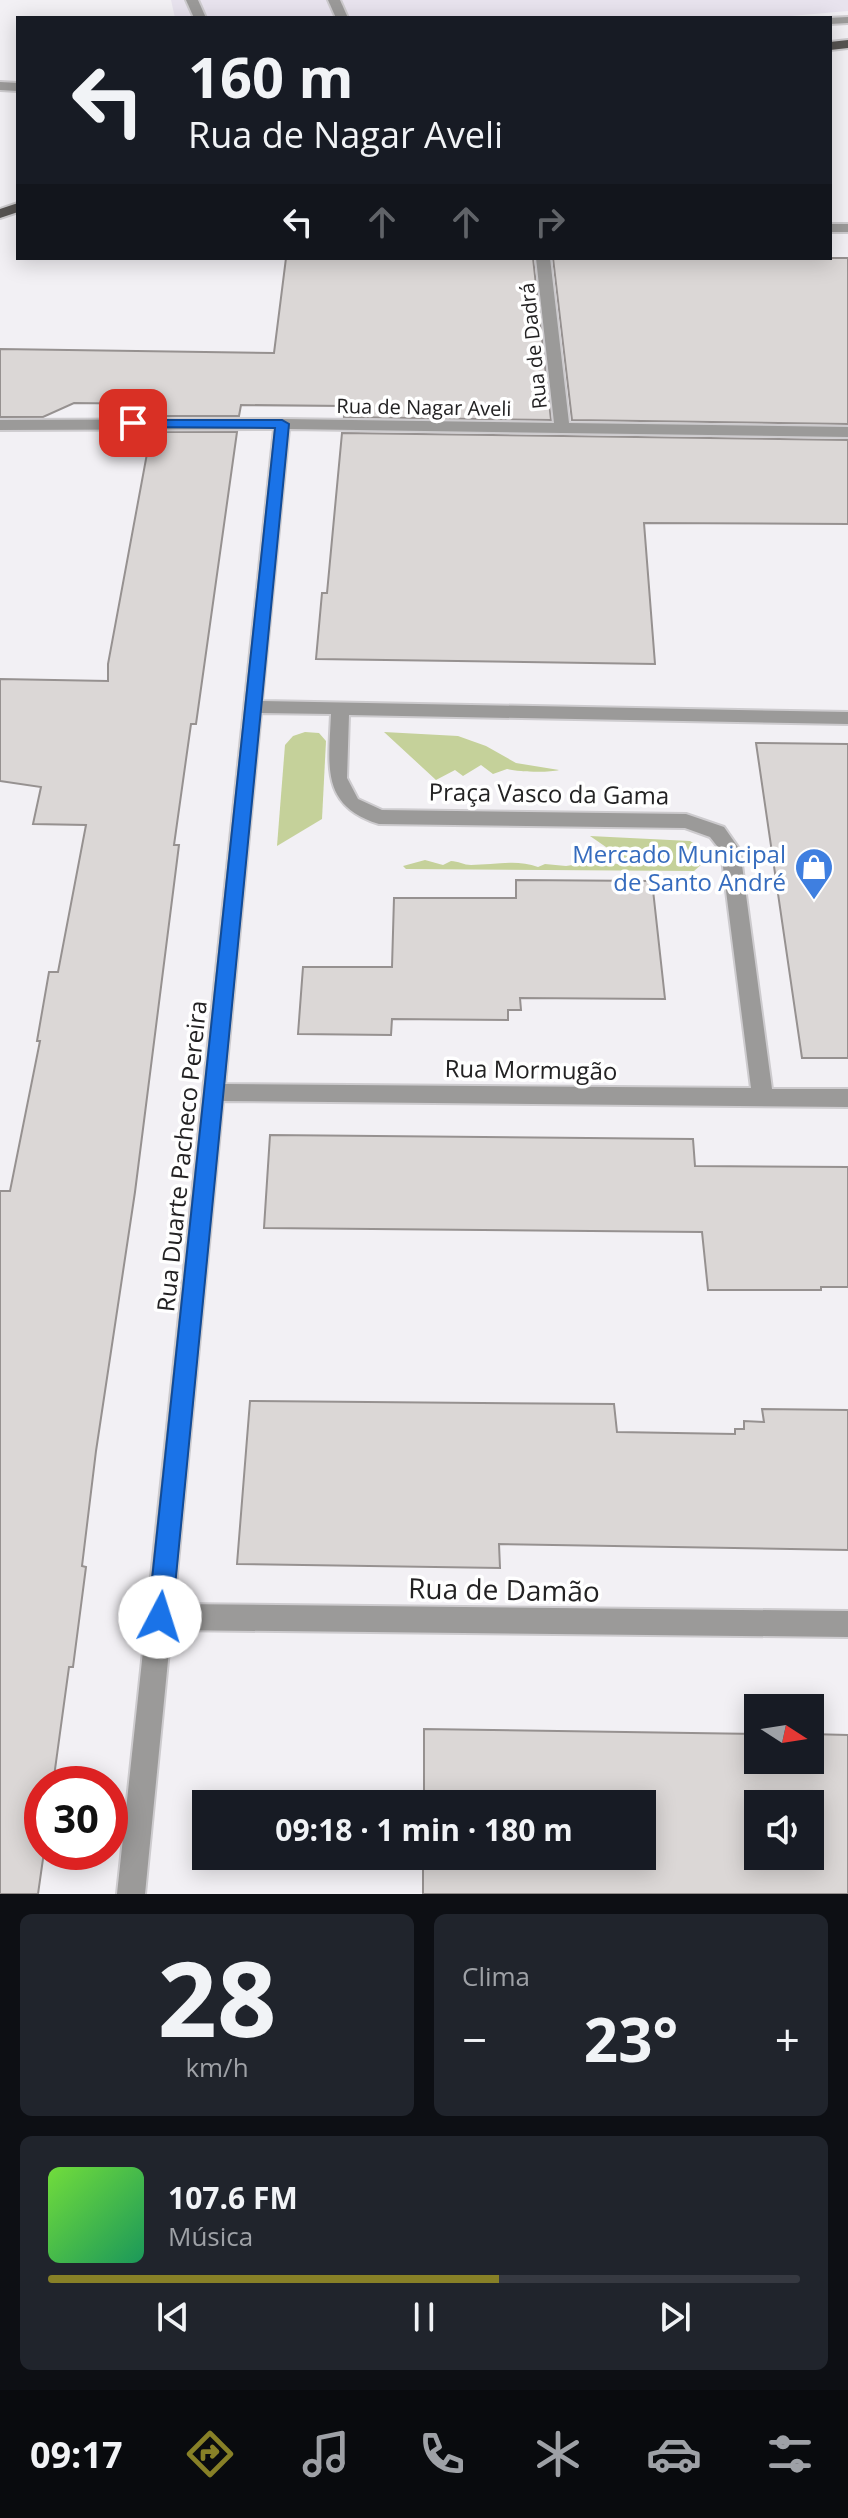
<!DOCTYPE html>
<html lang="pt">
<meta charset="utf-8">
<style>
:root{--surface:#171b24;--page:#20242c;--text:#f1f3f6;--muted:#9ea1a6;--line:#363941;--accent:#878027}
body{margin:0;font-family:"Open Sans",sans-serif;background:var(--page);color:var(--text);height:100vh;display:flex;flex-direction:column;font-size:30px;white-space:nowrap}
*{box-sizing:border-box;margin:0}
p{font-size:26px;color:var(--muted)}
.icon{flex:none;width:44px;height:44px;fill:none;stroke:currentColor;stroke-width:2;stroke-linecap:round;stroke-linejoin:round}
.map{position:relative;height:1894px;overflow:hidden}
.drawer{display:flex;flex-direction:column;gap:20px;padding:20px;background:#0d0f14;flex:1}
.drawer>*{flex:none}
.guide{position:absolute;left:16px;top:16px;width:816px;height:244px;border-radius:0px;box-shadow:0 4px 20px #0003;background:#171b24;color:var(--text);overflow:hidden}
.needle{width:52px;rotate:102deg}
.buttons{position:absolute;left:744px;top:1694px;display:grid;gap:16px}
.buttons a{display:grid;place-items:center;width:80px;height:80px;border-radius:0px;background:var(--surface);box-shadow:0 4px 20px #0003;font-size:40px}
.speed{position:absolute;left:24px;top:1766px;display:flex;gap:16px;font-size:40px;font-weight:700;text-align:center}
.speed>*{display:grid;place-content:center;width:104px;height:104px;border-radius:50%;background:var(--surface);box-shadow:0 4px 20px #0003;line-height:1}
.speed .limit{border:12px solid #d22;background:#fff;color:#111}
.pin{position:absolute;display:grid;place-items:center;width:68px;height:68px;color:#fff;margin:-34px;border-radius:16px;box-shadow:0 4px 12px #0006}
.me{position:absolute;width:88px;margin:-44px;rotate:5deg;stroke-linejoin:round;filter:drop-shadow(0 0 6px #0008)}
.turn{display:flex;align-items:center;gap:28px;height:168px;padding:0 40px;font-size:36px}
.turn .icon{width:104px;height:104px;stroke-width:2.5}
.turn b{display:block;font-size:56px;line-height:68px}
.lanes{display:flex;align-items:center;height:76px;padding:0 40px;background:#0003;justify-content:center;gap:40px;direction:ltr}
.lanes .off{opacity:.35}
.big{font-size:60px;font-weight:700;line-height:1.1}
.drawer .card{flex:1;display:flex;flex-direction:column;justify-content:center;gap:12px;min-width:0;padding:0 28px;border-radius:12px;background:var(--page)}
.drawer .dial{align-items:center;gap:0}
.dial b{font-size:104px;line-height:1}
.song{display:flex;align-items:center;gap:24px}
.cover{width:96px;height:96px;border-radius:12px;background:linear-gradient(135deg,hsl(100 70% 55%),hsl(150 70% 35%))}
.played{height:8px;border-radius:4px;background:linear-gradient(90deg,var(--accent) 60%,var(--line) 60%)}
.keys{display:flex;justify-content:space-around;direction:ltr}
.heat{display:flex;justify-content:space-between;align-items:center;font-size:44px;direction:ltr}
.drawer .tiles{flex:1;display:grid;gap:20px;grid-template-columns:1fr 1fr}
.card:last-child{grid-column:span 2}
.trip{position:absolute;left:192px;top:1790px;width:464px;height:80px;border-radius:0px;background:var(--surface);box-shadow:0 4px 20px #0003;font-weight:700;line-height:80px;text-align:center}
.dock{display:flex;height:128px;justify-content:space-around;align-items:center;background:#090b0e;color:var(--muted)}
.dock .icon{width:56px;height:56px}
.dock .on{color:var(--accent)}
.dock b{font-size:36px;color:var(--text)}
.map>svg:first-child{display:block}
.built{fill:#e8e3ee}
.green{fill:#c5d19a}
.building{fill:#dbd7d6;stroke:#969190;stroke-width:2;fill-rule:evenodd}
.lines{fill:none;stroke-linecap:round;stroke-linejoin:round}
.minor-casing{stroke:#cdcbce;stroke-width:4}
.major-casing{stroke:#cdcbce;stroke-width:4}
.minor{fill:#9b9a99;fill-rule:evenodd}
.major{fill:#565351;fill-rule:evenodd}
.route{fill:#1a73e8;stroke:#114b97;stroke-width:2}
.labels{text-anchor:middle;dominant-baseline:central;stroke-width:7;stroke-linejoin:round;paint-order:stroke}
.far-street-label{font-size:20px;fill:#232223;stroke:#fff}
.street-label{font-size:24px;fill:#232223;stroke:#fff}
.shop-label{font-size:24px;fill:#366cbe;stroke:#fff;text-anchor:end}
.near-street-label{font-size:28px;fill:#232223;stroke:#fff}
</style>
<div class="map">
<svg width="848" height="1894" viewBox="0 0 848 1894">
<rect width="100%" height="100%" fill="#f2f0f4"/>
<polygon class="built" points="171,0 848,0 848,11 768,18 175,18"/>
<g class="green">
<polygon points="305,732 319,733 326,741 322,819 277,846 285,745 293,736"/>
<path d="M384,732L458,736L486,746L516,763L559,770C549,773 517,772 507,769L493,774L481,765L463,776L455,770L436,780Z"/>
<path d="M590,836L690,841C701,847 704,851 702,864L694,871L406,869L403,866L425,860L443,865L451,861C458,861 464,865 471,865C493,865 517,859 538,867L545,864L566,866L592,862L632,865Z"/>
</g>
<g class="building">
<polygon points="286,258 533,258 551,420 344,417 345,406 241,405 239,416 154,416 157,404 74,403 43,417 0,417 0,349 274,353"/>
<polygon points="553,258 848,258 848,424 572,420"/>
<polygon points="151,432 237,432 196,724 191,724 174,845 179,845 135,1192 96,1451 82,1566 86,1567 73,1667 69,1667 53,1784 42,1784 44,1852 38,1894 0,1894 0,1191 10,1191 40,1041 37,1041 49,972 58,972 86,825 33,824 41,787 0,781 0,679 108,681 108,664"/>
<polygon points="342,433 848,440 848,524 644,523 655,664 316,659 322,593 327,593"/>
<polygon points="756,743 848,744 848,1058 802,1058"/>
<polygon points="516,880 652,881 665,999 520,998 521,1010 508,1010 508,1020 392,1019 391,1035 298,1034 303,967 392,967 394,898 516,898"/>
<polygon points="270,1135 693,1139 695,1166 848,1167 848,1287 821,1287 821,1290 708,1290 702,1232 264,1228"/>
<polygon points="250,1401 614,1404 617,1432 735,1434 735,1429 744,1429 744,1421 764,1422 762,1409 848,1410 848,1550 499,1544 500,1568 237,1564"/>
<path d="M424,1729L758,1734V1760H810V1734L848,1735V1894H423V1856H642V1804H424ZM758,1804H810V1856H758Z"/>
</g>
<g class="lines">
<defs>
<g id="minor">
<polygon points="186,0 198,0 206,18 194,18"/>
<polygon points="328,0 340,0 348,18 336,18"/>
<polygon points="848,17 848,23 830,24 828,18"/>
<polygon points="0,82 18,83 18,91 0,90"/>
<rect x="830" y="224" width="18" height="8"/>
<path d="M536,258H550L569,423L848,427V437L289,429L262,701L848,712V724L349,715L347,778L358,799L382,810L686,814L724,827L740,850L772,1089H848V1107L223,1101L174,1604L848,1611V1637L171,1630L145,1894H117L274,429L0,430V420L282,419L554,423ZM261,713L331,714C329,765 320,806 379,824L685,828L710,837L721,851L751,1088L225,1084Z"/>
</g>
<g id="major">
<polygon points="848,40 848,48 830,50 830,42"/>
<polygon points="18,203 18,212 0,218 0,209"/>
</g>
</defs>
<use href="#minor" class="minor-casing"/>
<use href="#major" class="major-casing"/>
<use href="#minor" class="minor"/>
<use href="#major" class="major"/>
</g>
<polygon class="route" points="128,420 282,420 289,424 172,1617 168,1626 160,1629 152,1626 148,1617 275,428 133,427 128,426"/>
<defs>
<symbol id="shop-pin" viewBox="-11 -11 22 30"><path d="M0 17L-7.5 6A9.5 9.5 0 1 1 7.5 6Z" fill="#3f7fe0" stroke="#fff"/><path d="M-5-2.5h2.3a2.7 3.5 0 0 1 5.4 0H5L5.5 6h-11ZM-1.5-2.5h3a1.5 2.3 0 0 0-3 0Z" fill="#fff"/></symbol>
</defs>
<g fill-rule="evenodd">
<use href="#shop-pin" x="792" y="845" width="44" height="60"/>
</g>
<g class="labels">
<g class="far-street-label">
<text transform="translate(533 346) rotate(-96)">Rua de Dadrá</text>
<text transform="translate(424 407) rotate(1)">Rua de Nagar Aveli</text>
</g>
<g class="street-label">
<text transform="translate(549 793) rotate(1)">Praça Vasco da Gama</text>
<text transform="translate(531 1069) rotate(1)">Rua Mormugão</text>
<text transform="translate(181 1156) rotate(-84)">Rua Duarte Pacheco Pereira</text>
</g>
<g class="shop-label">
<text x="786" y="853">Mercado Municipal<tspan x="786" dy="28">de Santo André</tspan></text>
</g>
<g class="near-street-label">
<text transform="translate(504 1589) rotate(1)">Rua de Damão</text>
</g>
</g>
</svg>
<div class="buttons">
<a><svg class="needle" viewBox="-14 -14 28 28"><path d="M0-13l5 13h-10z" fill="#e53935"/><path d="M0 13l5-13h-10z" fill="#9ea1a6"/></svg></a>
<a><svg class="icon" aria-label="sound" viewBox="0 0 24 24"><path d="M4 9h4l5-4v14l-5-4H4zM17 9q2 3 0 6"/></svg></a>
</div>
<div class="speed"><div class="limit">30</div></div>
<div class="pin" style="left:133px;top:423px;background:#d93025"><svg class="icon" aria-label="arrive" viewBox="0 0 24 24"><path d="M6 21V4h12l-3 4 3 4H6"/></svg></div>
<svg class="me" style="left:160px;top:1617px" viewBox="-20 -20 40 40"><circle r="19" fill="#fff"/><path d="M0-13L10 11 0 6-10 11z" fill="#1a73e8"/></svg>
<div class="trip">09:18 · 1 min · 180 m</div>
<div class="guide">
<div class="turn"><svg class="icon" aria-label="left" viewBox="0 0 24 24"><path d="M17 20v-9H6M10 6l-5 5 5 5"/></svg><div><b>160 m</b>Rua de Nagar Aveli</div></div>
<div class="lanes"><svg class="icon" aria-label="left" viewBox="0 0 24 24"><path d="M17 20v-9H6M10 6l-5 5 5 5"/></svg><svg class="icon off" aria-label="ahead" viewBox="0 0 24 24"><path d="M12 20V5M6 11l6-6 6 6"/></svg><svg class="icon off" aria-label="ahead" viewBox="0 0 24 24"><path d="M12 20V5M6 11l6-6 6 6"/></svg><svg class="icon off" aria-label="right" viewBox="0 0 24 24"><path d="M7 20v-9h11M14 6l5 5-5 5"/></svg></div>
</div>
</div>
<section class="drawer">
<div class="tiles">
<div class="card dial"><b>28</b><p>km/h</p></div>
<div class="card"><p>Clima</p>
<div class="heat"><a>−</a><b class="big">23°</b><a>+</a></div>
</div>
<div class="card">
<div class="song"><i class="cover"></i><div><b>107.6 FM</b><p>Música</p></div></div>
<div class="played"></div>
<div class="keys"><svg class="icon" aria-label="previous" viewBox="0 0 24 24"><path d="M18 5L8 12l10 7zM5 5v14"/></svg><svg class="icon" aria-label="pause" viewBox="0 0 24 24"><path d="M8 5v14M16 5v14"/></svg><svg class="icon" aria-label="next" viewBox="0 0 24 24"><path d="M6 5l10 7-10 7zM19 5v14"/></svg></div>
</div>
</div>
</section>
<nav class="dock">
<b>09:17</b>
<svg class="icon on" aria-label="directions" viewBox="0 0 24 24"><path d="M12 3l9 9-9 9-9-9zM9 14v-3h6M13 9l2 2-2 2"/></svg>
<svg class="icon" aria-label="music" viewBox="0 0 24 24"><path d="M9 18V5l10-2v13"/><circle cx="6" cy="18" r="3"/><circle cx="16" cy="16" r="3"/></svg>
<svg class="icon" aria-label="phone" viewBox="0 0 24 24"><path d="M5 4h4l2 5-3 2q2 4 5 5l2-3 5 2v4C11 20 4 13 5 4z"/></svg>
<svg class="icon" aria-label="climate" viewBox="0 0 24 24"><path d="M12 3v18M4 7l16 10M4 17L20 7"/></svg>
<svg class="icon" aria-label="car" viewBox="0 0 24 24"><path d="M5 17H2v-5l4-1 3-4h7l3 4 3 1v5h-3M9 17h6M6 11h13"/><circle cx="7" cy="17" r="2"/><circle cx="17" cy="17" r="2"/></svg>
<svg class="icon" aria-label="filters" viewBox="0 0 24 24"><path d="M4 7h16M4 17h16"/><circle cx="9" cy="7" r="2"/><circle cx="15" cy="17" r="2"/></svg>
</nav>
